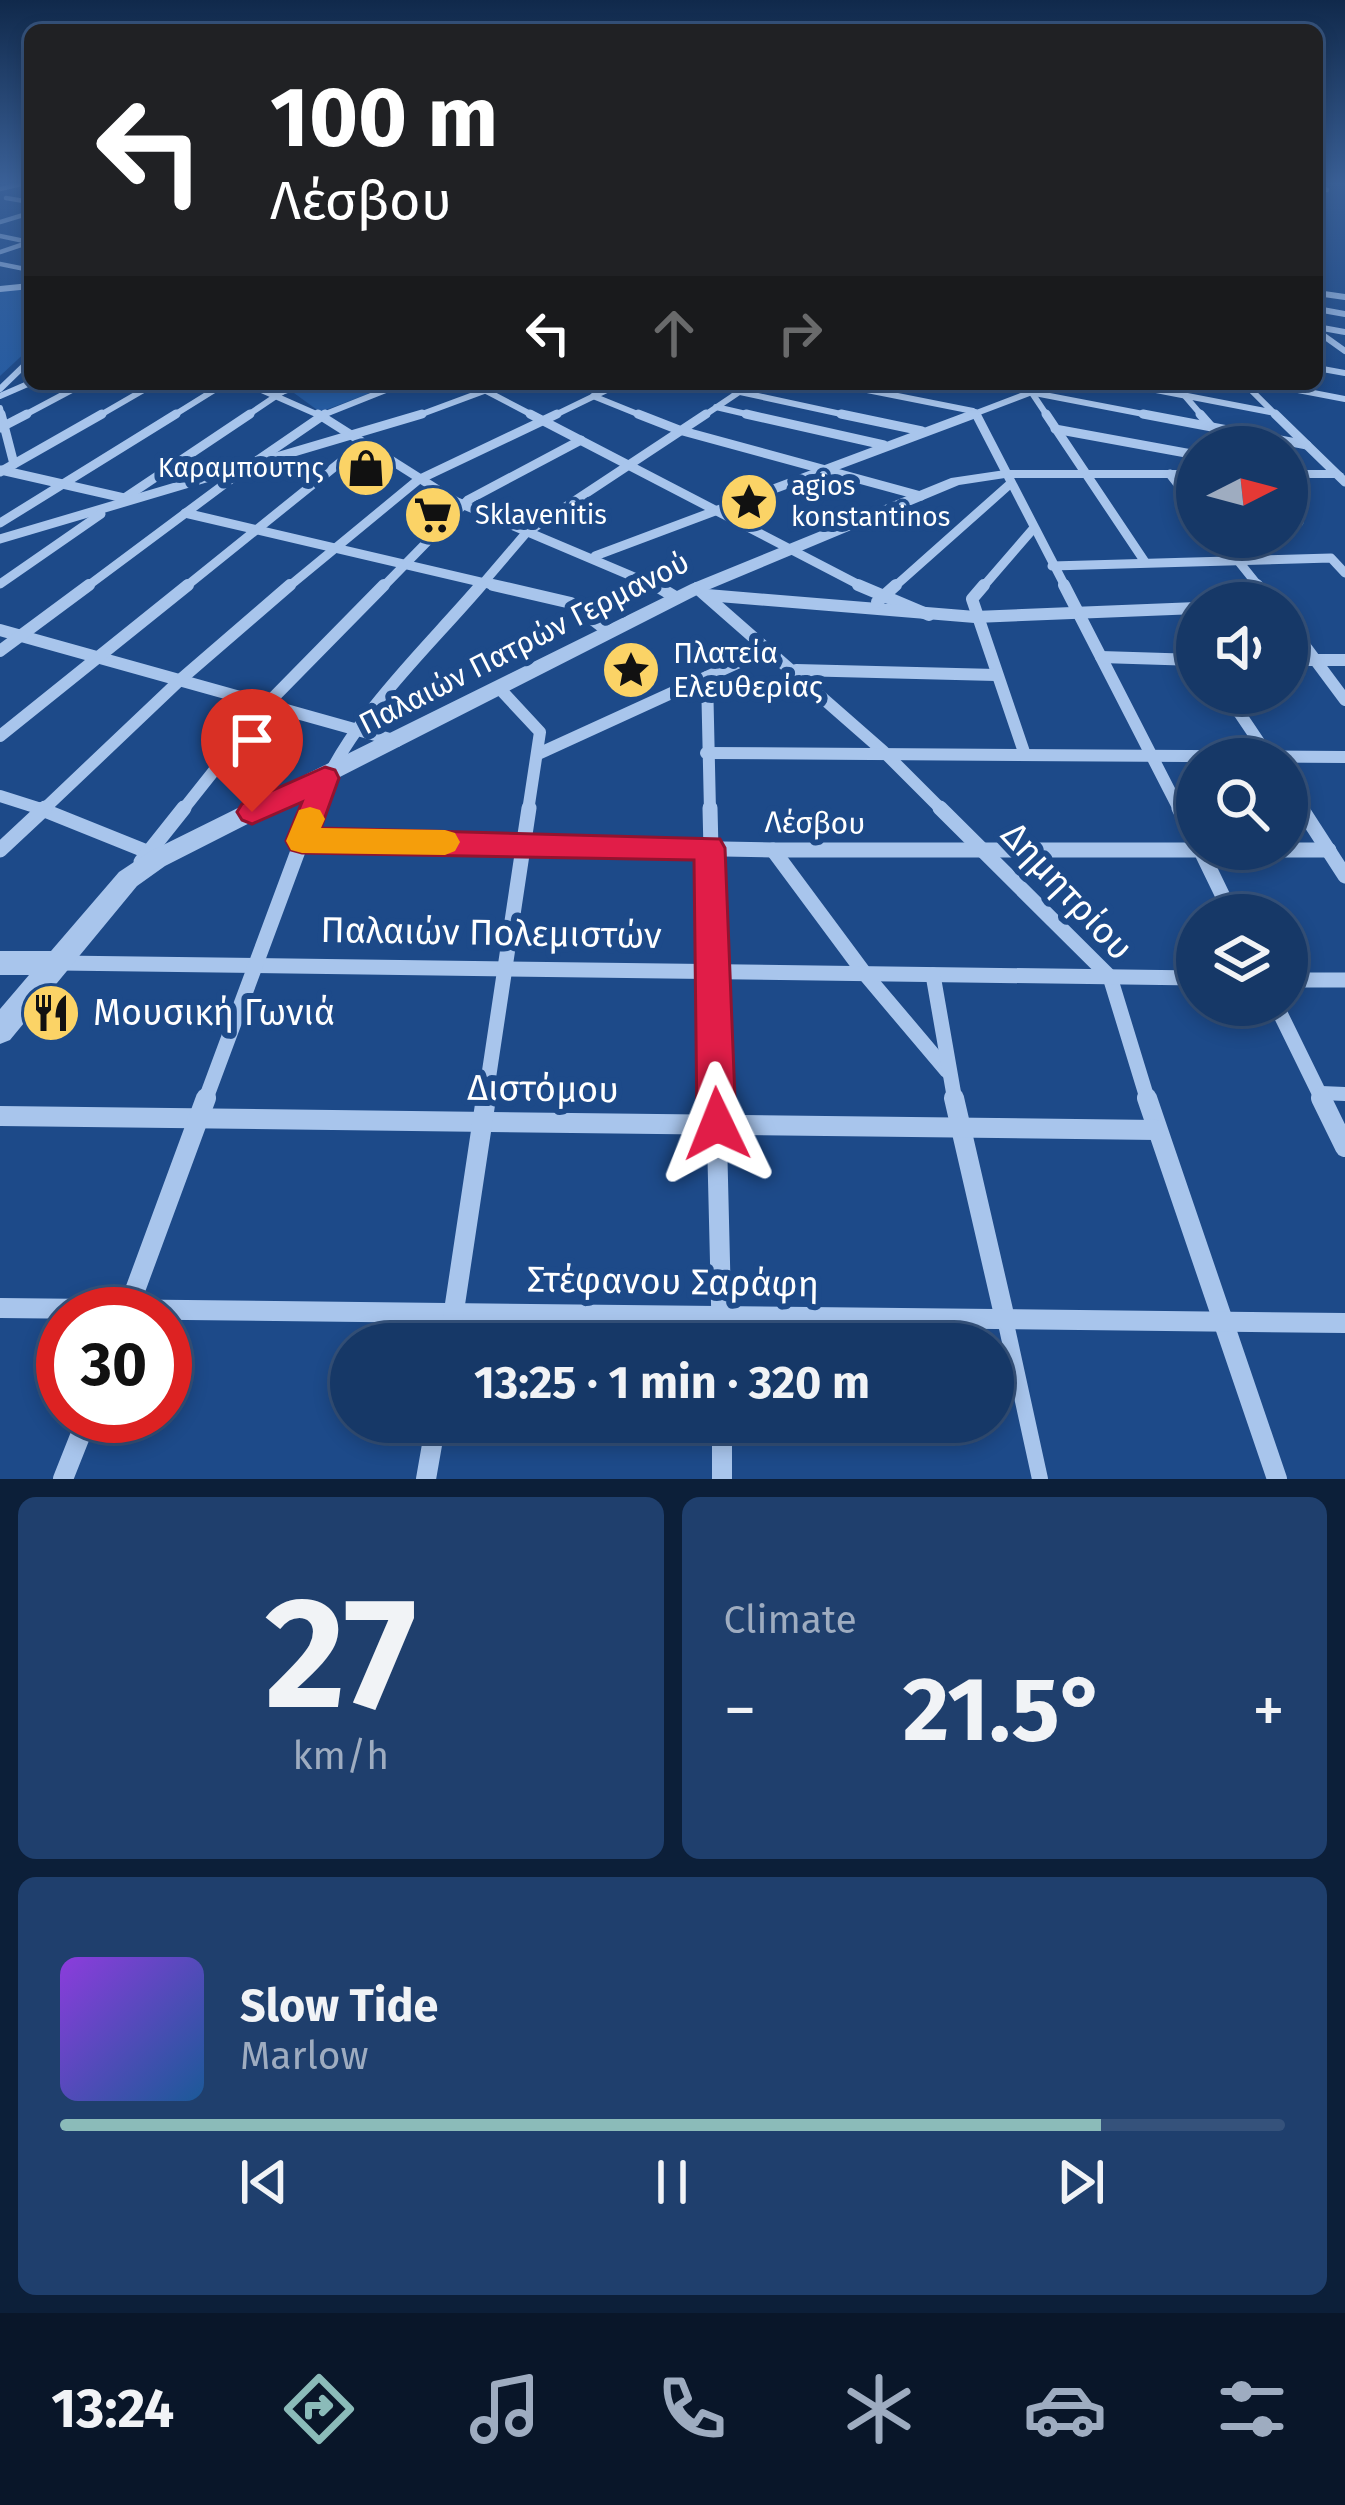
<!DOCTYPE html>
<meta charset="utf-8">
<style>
:root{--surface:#163867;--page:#1f3f6d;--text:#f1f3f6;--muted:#9eacc0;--line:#35527b;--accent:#8bbbb9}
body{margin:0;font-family:"Fira Sans",sans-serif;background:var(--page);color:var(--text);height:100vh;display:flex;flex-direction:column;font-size:45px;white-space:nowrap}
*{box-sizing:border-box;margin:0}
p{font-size:39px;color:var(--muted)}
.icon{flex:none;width:66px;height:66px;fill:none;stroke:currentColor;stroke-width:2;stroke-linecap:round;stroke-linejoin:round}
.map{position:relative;height:1479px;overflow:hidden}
.panel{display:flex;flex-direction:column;gap:18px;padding:18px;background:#0c1f39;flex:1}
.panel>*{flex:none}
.banner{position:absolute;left:24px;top:24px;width:1299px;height:366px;border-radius:18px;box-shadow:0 6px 18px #0003,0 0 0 3px var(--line);background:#202124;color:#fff;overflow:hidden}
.needle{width:78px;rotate:84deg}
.tools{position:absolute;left:1176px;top:426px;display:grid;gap:24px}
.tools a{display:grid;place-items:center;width:132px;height:132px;border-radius:50%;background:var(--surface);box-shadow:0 6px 18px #0003,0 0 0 3px var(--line);font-size:60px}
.speed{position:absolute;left:36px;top:1287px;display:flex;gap:24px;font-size:60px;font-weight:700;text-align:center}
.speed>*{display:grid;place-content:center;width:156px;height:156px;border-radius:50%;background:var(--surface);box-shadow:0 6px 18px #0003,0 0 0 3px var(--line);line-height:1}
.speed .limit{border:18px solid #d22;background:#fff;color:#111}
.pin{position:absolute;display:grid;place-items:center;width:102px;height:102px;color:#fff;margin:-123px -51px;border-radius:50% 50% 50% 0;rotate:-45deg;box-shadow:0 0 12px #0007}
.pin .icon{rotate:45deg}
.me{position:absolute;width:132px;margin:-66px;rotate:358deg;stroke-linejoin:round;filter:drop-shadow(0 0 9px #0008)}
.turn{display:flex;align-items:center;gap:42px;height:252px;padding:0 48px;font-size:54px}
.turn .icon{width:156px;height:156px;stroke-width:2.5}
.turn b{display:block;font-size:84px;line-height:102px}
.lanes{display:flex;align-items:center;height:114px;padding:0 48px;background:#0003;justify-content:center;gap:60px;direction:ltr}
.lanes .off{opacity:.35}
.big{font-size:90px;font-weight:700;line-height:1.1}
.panel .widget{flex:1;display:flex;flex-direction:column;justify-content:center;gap:18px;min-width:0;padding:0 42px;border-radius:18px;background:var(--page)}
.panel .dial{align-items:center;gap:0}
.dial b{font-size:156px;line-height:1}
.song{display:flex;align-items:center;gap:36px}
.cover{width:144px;height:144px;border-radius:18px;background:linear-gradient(135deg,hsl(270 70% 55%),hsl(210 70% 35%))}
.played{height:12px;border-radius:6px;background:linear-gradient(90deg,var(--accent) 85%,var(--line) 85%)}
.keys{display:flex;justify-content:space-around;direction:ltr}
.heat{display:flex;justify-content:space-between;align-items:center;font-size:66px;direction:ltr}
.panel .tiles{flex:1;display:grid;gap:18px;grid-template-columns:1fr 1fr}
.widget:last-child{grid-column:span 2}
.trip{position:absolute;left:330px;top:1323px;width:684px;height:120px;border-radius:60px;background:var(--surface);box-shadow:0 6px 18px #0003,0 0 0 3px var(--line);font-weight:700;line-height:120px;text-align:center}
.tab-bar{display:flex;height:192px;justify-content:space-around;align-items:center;background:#091629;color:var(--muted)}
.tab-bar .icon{width:84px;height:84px}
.tab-bar .selected{color:var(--accent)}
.tab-bar b{font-size:54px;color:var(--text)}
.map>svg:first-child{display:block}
.green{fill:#265ca2}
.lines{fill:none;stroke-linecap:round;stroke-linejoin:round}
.pedestrian-far3{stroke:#a8c5ec;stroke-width:6}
.pedestrian-far2{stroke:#a8c5ec;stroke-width:10}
.pedestrian-far1{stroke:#a8c5ec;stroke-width:14}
.pedestrian{stroke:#a8c5ec;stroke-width:16}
.minor-far5{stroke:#a8c5ec;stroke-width:4.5}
.minor-far4{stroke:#a8c5ec;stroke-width:6}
.minor-far3{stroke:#a8c5ec;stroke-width:9}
.minor-far2{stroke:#a8c5ec;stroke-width:12}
.minor-far1{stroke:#a8c5ec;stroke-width:15}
.minor{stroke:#a8c5ec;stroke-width:20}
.tertiary{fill:#a8c5ec;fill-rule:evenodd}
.route{fill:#e11d48;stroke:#92132f;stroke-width:3}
.slow{fill:#f59e0b}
.labels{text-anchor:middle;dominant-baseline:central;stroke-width:12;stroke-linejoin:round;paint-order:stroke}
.far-poi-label{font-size:27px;fill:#fff;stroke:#1d4a89;text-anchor:start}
.street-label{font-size:30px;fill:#fff;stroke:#1d4a89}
.poi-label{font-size:30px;fill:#fff;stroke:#1d4a89;text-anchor:start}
.near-street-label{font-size:36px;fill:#fff;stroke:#1d4a89}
.near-poi-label{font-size:36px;fill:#fff;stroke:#1d4a89;text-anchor:start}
</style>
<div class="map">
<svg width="1345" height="1479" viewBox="0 0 1345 1479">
<rect width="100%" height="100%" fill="#1d4a89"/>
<g class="green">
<polygon points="30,288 30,348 0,376 0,291"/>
<polygon points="310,384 365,384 368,394 320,412 294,393"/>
</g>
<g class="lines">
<polyline class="pedestrian-far3" points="282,392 304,384"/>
<polyline class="pedestrian-far2" points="41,809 45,811"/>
<g class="pedestrian-far1">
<polyline points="41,809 148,852"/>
<polyline points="1321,1093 1345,1094"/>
</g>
<polyline class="pedestrian" points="1005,1319 1040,1479"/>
<g class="minor-far5">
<polyline points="1317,184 1327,190"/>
<polyline points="0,189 25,183"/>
<polyline points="6,198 30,202"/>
<polyline points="0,222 30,213"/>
<polyline points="0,236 29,242"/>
<polyline points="0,252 30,242"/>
<polyline points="0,264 30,270"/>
</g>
<g class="minor-far4">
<polyline points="0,289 30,286"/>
<polyline points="1317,293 1345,297"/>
<polyline points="1317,309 1345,314"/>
<polyline points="1317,327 1345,332"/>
<polyline points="1317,331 1345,351"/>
<polyline points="1317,368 1345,373"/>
<polyline points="248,384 323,417"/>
<polyline points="473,384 536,417"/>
<polyline points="703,384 855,417"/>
<polyline points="837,384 973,411"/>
<polyline points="987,384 1159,417"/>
<polyline points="1125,384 1275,413"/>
<polyline points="1245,384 1278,417"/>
<polyline points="1267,384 1345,399"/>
<polyline points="0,389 30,360"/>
<polyline points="1030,390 1048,417"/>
<polyline points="0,396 30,383"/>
<polyline points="593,396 645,417"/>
<polyline points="1185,396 1203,417"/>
<polyline points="716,407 759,417"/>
<polyline points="0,408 2,417"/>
<polyline points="975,412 977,417"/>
<polyline points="21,417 83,384"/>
<polyline points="97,417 154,384"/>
<polyline points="171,417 224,384"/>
<polyline points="245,417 282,392"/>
<polyline points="318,417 401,384"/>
<polyline points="414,417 503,384"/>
<polyline points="551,417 619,384"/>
<polyline points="702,417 751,384"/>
<polyline points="966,417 1032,392"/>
</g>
<g class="minor-far3">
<polyline points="1,414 14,464"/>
<polyline points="318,414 457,502 660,588"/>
<polyline points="530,414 865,588"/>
<polyline points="638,414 679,430 921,496"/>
<polyline points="746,414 884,445"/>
<polyline points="841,414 922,431"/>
<polyline points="976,414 1066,588"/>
<polyline points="1046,414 1145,562"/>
<polyline points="1143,414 1307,445"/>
<polyline points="1200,414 1229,447"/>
<polyline points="1275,414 1345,482"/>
<polyline points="0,428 27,414"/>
<polyline points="1055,429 1197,455"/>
<polyline points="255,462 325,414"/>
<polyline points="1,470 124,498"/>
<polyline points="0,472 102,414"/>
<polyline points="1170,474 1197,509"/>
<polyline points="123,499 250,414"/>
<polyline points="1287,510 1299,522"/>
<polyline points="185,513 506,588"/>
<polyline points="0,523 176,414"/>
<polyline points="1219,537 1260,588"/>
<polyline points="0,539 422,414"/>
<polyline points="595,556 974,414"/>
<polyline points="1052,566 1331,558 1345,573"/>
<polyline points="0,584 101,514"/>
<polyline points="85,588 238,474"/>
<polyline points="184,588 363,444"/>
<polyline points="287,588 418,480 557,414"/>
<polyline points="382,588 468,500 581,440"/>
<polyline points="479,588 526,533 706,414"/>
<polyline points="893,588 1010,484"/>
<polyline points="982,588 1033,529"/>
</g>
<g class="minor-far2">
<polyline points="493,585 571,603 609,632"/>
<polyline points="655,585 677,598"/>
<polyline points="858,585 929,615"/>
<polyline points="984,585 972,599 1024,752"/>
<polyline points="1064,585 1180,811"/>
<polyline points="1257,585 1272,603"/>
<polyline points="697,588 883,751 943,811"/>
<polyline points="707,595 975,617 1197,608"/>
<polyline points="877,602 896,585"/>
<polyline points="1287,622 1345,700"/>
<polyline points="0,630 397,741"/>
<polyline points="0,651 89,585"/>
<polyline points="1101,657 1197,660"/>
<polyline points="1287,660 1345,660"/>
<polyline points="796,670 996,675"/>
<polyline points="707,677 710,811"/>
<polyline points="499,688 540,732 528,811"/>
<polyline points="1226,693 1269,757"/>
<polyline points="0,736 188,585"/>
<polyline points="706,753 1345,757"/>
<polyline points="538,754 770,648"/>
<polyline points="1287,785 1303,811"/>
<polyline points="0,796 41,809"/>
<polyline points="42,811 180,680 290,585"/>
<polyline points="182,811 267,704 384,585"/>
<path d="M313,811C345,723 421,655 481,585"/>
</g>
<g class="minor-far1">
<polyline points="710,808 717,1101"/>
<polyline points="940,808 1110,977 1148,1101"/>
<polyline points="1179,808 1197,843"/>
<polyline points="1301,808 1345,876"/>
<polyline points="301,841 773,850 1329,850"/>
<polyline points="1200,849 1232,915"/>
<polyline points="0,850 45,808"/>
<polyline points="773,850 865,974 947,1071"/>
<polyline points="141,862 184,808"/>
<polyline points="60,963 1197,978"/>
<polyline points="933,975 955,1101"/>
<polyline points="1287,980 1345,980"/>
<polyline points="1276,1005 1323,1101"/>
<polyline points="205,1101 314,808"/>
<polyline points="485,1101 529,808"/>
</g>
<g class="minor">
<polyline points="716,1098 722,1344"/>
<polyline points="954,1098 1005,1319"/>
<polyline points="1147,1098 1277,1479"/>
<polyline points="1321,1098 1345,1147"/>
<polyline points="0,1116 1157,1130"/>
<polyline points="0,1308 1345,1323"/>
<polyline points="127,1312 206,1098"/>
<polyline points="449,1344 486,1098"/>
<polyline points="722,1422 722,1479"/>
<polyline points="63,1479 88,1416"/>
<polyline points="426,1479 436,1422"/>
</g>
<g class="tertiary">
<polygon points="1005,470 1197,470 1197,478 1005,478 959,485 703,592 165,866 137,886 10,1040 0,1044 0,1009 29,975 0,975 0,951 51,951 119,872 149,852 691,584 951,478"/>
<polygon points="1287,470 1337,470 1344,474 1337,478 1287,478"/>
</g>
</g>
<linearGradient id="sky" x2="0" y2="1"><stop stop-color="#10294b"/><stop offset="0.47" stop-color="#3a6097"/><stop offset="1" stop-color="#3a6097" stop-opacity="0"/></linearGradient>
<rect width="1345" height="390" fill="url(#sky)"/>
<polygon class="route" points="325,767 335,770 339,778 321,828 720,839 725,848 736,1124 731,1138 717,1144 703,1138 697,1124 694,860 302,853 291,850 286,841 302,802 252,824 242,820 237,812 242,804"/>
<polygon class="slow" points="310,807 320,810 325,819 321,828 445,830 455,833 460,842 455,851 445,855 302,853 291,850 286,841 299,810"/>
<defs>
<symbol id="shop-disc" viewBox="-11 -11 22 22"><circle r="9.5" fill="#fbd366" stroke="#1d4a89"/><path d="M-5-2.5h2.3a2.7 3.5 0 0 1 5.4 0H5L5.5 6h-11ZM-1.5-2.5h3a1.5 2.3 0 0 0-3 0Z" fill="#111"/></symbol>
<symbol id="sight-disc" viewBox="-11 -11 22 22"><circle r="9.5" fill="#fbd366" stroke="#1d4a89"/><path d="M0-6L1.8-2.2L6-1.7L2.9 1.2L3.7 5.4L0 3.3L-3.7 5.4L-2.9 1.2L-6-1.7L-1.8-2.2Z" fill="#111"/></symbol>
<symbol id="supermarket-disc" viewBox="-11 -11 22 22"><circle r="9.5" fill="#fbd366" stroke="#1d4a89"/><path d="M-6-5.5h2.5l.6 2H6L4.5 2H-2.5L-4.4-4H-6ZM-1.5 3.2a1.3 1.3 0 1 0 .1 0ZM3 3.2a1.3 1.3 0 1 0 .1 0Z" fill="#111"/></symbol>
<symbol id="restaurant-disc" viewBox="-11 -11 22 22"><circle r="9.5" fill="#fbd366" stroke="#1d4a89"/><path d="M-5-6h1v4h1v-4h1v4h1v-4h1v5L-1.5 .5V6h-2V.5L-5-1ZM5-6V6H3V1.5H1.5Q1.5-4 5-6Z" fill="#111"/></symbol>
</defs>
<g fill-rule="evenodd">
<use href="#shop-disc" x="333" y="435" width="66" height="66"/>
<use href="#sight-disc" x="716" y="469" width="66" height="66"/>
<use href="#supermarket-disc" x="400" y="482" width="66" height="66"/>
<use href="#sight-disc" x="598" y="637" width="66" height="66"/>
<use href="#restaurant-disc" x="18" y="980" width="66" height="66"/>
</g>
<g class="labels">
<g class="far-poi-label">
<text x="324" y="468" text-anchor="end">Καραμπουτης</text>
<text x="791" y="486">agios<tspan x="791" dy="31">konstantinos</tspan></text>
<text x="475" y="515">Sklavenitis</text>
</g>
<g class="street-label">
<text transform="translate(524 643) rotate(-27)">Παλαιών Πατρών Γερμανού</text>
<text transform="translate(815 823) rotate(1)">Λέσβου</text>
</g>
<g class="poi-label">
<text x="673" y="653">Πλατεία<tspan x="673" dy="34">Ελευθερίας</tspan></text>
</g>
<g class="near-street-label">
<text transform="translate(1067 891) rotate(47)">Δημητρίου</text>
<text transform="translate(491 933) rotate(1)">Παλαιών Πολεμιστών</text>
<text transform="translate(543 1089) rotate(1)">Διστόμου</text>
<text transform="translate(673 1282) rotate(1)">Στέφανου Σαράφη</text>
</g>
<g class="near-poi-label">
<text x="93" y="1013">Μουσική Γωνιά</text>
</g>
</g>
</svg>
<div class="tools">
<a><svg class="needle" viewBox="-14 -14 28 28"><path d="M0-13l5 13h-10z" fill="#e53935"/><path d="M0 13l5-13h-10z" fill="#9eacc0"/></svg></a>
<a><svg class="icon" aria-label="sound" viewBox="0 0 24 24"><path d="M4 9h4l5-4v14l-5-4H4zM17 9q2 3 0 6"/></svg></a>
<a><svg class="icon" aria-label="search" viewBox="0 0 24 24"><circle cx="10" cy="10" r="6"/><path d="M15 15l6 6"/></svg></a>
<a><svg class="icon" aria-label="layers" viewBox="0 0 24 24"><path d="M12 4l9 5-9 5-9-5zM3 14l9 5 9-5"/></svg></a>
</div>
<div class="speed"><div class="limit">30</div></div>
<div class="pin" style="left:252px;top:812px;background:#d93025"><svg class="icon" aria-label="arrive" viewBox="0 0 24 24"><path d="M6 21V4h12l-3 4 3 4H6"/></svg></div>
<svg class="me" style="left:717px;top:1124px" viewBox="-20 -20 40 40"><path d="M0-17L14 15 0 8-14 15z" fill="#e11d48" stroke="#fff" stroke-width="4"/></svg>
<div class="trip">13:25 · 1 min · 320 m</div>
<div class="banner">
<div class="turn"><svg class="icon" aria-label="left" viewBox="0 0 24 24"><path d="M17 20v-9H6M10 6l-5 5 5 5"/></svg><div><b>100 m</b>Λέσβου</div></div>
<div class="lanes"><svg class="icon" aria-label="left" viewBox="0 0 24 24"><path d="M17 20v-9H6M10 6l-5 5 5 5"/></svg><svg class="icon off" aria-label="ahead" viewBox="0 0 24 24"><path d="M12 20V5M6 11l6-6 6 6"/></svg><svg class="icon off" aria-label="right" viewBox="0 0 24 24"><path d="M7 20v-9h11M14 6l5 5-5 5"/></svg></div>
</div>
</div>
<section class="panel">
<div class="tiles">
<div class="widget dial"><b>27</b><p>km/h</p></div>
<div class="widget"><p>Climate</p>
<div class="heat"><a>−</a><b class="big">21.5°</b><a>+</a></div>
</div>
<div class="widget">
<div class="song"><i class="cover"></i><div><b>Slow Tide</b><p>Marlow</p></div></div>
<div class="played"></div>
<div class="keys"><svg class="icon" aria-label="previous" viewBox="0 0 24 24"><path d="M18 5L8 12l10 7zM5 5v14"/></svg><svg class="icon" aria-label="pause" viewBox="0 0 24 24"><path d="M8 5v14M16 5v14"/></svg><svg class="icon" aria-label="next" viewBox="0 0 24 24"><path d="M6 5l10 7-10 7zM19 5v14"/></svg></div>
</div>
</div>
</section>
<nav class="tab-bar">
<b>13:24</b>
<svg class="icon selected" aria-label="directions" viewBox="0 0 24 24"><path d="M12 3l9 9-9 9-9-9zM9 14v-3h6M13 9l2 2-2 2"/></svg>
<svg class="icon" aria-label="music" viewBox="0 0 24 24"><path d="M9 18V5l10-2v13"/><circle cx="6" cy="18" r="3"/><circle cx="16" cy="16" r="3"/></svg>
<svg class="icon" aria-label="phone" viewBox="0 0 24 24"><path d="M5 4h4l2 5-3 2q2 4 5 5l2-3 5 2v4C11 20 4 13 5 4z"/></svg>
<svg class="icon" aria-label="climate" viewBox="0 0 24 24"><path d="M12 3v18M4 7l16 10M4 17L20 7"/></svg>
<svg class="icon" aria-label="car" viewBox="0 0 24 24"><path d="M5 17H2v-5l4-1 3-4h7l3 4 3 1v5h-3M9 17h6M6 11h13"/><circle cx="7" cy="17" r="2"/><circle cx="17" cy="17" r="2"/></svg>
<svg class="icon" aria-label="filters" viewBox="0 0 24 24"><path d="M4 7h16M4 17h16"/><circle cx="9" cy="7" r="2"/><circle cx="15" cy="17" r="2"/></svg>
</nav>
